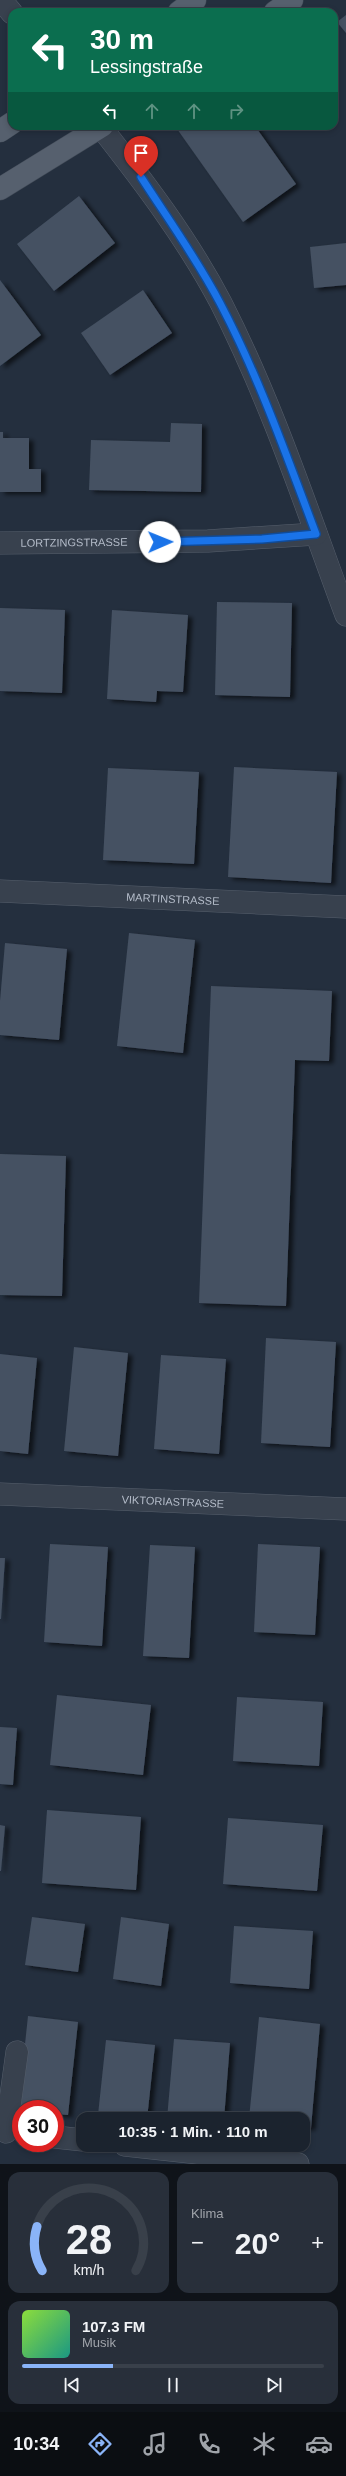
<!DOCTYPE html>
<html lang="de">
<meta charset="utf-8">
<style>
:root{--surface:#1b232e;--page:#282f3a;--text:#f1f3f6;--muted:#a0a4aa;--line:#39404a;--accent:#8ab4f8}
body{margin:0;font-family:Helvetica,sans-serif;background:var(--page);color:var(--text);height:100vh;display:flex;flex-direction:column;font-size:15px;white-space:nowrap}
*{box-sizing:border-box;margin:0}
p{font-size:13px;color:var(--muted)}
.icon{flex:none;width:22px;height:22px;fill:none;stroke:currentColor;stroke-width:2;stroke-linecap:round;stroke-linejoin:round}
.map{position:relative;height:2164px;overflow:hidden}
.details{display:flex;flex-direction:column;gap:8px;padding:8px;background:#0f1319;flex:1}
.details>*{flex:none}
.guide{position:absolute;left:8px;top:8px;width:330px;height:122px;border-radius:12px;box-shadow:0 2px 6px #0003,0 0 0 1px var(--line);background:#0b6e4f;color:#fff;overflow:hidden}
.speed{position:absolute;left:12px;top:2100px;display:flex;gap:8px;font-size:20px;font-weight:700;text-align:center}
.speed>*{display:grid;place-content:center;width:52px;height:52px;border-radius:50%;background:var(--surface);box-shadow:0 2px 6px #0003,0 0 0 1px var(--line);line-height:1}
.speed .limit{border:6px solid #d22;background:#fff;color:#111}
.pin{position:absolute;display:grid;place-items:center;width:34px;height:34px;color:#fff;margin:-41px -17px;border-radius:50% 50% 50% 0;rotate:-45deg;box-shadow:0 0 4px #0007}
.pin .icon{rotate:45deg}
.me{position:absolute;width:44px;margin:-22px;rotate:89deg;stroke-linejoin:round;filter:drop-shadow(0 0 3px #0008)}
.turn{display:flex;align-items:center;gap:14px;height:84px;padding:0 16px;font-size:18px}
.turn .icon{width:52px;height:52px;stroke-width:2.5}
.turn b{display:block;font-size:28px;line-height:34px}
.lanes{display:flex;align-items:center;height:38px;padding:0 16px;background:#0003;justify-content:center;gap:20px;direction:ltr}
.lanes .off{opacity:.35}
.big{font-size:30px;font-weight:700;line-height:1.1}
.details .tile{flex:1;display:flex;flex-direction:column;justify-content:center;gap:6px;min-width:0;padding:0 14px;border-radius:12px;background:var(--page)}
.details .dial{align-items:center;gap:0}
.dial svg{height:104px;overflow:visible;fill:none;stroke:var(--line);stroke-width:7;stroke-linecap:round;text-anchor:middle}
.dial text{fill:var(--text);stroke:none}
.song{display:flex;align-items:center;gap:12px}
.cover{width:48px;height:48px;border-radius:6px;background:linear-gradient(135deg,hsl(90 70% 55%),hsl(170 70% 35%))}
.played{height:4px;border-radius:2px;background:linear-gradient(90deg,var(--accent) 30%,var(--line) 30%)}
.keys{display:flex;justify-content:space-around;direction:ltr}
.heat{display:flex;justify-content:space-between;align-items:center;font-size:22px;direction:ltr}
.details .tiles{flex:1;display:grid;gap:8px;grid-template-columns:1fr 1fr}
.tile:last-child{grid-column:span 2}
.trip{position:absolute;left:76px;top:2112px;width:234px;height:40px;border-radius:12px;background:var(--surface);box-shadow:0 2px 6px #0003,0 0 0 1px var(--line);font-weight:700;line-height:40px;text-align:center}
.dock{display:flex;height:64px;justify-content:space-around;align-items:center;background:#0b0e12;color:var(--muted)}
.dock .icon{width:28px;height:28px}
.dock .selected{color:var(--accent)}
.dock b{font-size:18px;color:var(--text)}
.map>svg:first-child{display:block}
.building{fill:#455162;filter:url(#shadow)}
.lines{fill:none;stroke-linecap:round;stroke-linejoin:round}
.minor-casing{stroke:#565f6c;stroke-width:23}
.major-casing{stroke:#414a57;stroke-width:23}
.minor{stroke:#38414e;stroke-width:22}
.major{stroke:#56606e;stroke-width:22}
.route-casing{stroke:#114b97;stroke-width:10}
.route{stroke:#1a73e8;stroke-width:7}
.labels{text-anchor:middle;dominant-baseline:central;stroke-width:3;stroke-linejoin:round;paint-order:stroke}
.street-label{font-size:11px;fill:#b4bcc9;stroke:#1d2633}
</style>
<div class="map">
<svg width="346" height="2164" viewBox="0 0 346 2164">
<defs>
<filter id="shadow"><feDropShadow dx="4.5" dy="2.5" stdDeviation="2" flood-color="#0009"/></filter>
</defs>
<rect width="100%" height="100%" fill="#242f3e"/>
<g class="building">
<polygon points="346,15 346,33 337,22"/>
<polygon points="175,126 255,126 296,184 243,222"/>
<polygon points="79,196 115,243 54,291 17,244"/>
<polygon points="346,243 346,285 314,288 310,247"/>
<polygon points="0,280 41,335 0,366"/>
<polygon points="143,290 172,333 110,375 81,333"/>
<polygon points="171,423 202,424 201,492 89,490 91,440 170,442"/>
<polygon points="0,432 3,432 3,438 29,438 29,469 41,469 41,492 0,492"/>
<polygon points="217,602 292,603 290,697 215,695"/>
<polygon points="0,608 65,610 62,693 0,691"/>
<polygon points="112,610 188,615 183,692 157,691 156,702 107,699"/>
<polygon points="234,767 337,772 331,883 228,877"/>
<polygon points="108,768 199,772 194,864 103,860"/>
<polygon points="129,933 195,940 183,1053 117,1046"/>
<polygon points="5,943 67,949 59,1040 0,1035 0,1001"/>
<polygon points="211,986 332,991 329,1061 295,1060 286,1306 199,1303"/>
<polygon points="0,1154 66,1156 62,1296 0,1295"/>
<polygon points="266,1338 336,1342 330,1447 261,1443"/>
<polygon points="74,1347 128,1353 118,1456 64,1451"/>
<polygon points="0,1354 37,1358 28,1454 0,1451"/>
<polygon points="161,1355 226,1359 219,1454 154,1449"/>
<polygon points="50,1544 108,1547 102,1646 44,1642"/>
<polygon points="258,1544 320,1547 315,1635 254,1632"/>
<polygon points="150,1545 195,1547 189,1658 143,1656"/>
<polygon points="0,1558 5,1558 1,1619 0,1619"/>
<polygon points="57,1695 151,1705 143,1775 50,1765"/>
<polygon points="237,1697 323,1702 319,1766 233,1761"/>
<polygon points="0,1727 17,1728 13,1785 0,1784"/>
<polygon points="47,1810 141,1817 136,1890 42,1883"/>
<polygon points="228,1818 323,1825 317,1891 223,1884"/>
<polygon points="0,1825 5,1826 1,1871 0,1871"/>
<polygon points="32,1917 85,1924 78,1972 25,1965"/>
<polygon points="121,1917 169,1924 161,1986 113,1979"/>
<polygon points="234,1926 313,1931 309,1989 230,1983"/>
<polygon points="28,2016 78,2022 68,2115 55,2114 55,2109 18,2110"/>
<polygon points="259,2017 320,2024 311,2128 303,2127 303,2119 249,2119"/>
<polygon points="174,2039 230,2043 224,2119 167,2119"/>
<polygon points="106,2040 155,2045 147,2119 98,2115"/>
</g>
<g class="lines">
<defs>
<g id="minor">
<polyline points="1,0 12,13"/>
<path d="M100,126C144,182 188,240 221,303C272,403 307,510 346,615"/>
<path id="s1" d="M0,543L208,541L316,534"/>
<path id="s2" d="M0,891L346,907"/>
<path id="s3" d="M0,1494L346,1509"/>
<polyline points="6,2132 17,2052"/>
<polyline points="55,2137 83,2140"/>
<polyline points="125,2145 298,2164"/>
</g>
<g id="major">
<polyline points="179,12 195,0"/>
<polyline points="275,12 292,0"/>
<polyline points="0,131 12,123"/>
<polyline points="0,189 102,126"/>
</g>
</defs>
<use href="#minor" class="minor-casing"/>
<use href="#major" class="major-casing"/>
<use href="#minor" class="minor"/>
<use href="#major" class="major"/>
</g>
<g class="lines">
<defs>
<path id="route" d="M141,177C168,219 197,259 220,303C259,377 287,457 316,534L262,539L160,542"/>
</defs>
<use href="#route" class="route-casing"/>
<use href="#route" class="route"/>
</g>
<g class="labels">
<g class="street-label">
<text stroke="none"><textPath href="#s1" startOffset="74">LORTZINGSTRASSE</textPath></text>
<text stroke="none"><textPath href="#s2" startOffset="173">MARTINSTRASSE</textPath></text>
<text stroke="none"><textPath href="#s3" startOffset="173">VIKTORIASTRASSE</textPath></text>
</g>
</g>
</svg>
<div class="speed"><div class="limit">30</div></div>
<div class="pin" style="left:141px;top:177px;background:#d93025"><svg class="icon" aria-label="arrive" viewBox="0 0 24 24"><path d="M6 21V4h12l-3 4 3 4H6"/></svg></div>
<svg class="me" style="left:160px;top:542px" viewBox="-20 -20 40 40"><circle r="19" fill="#fff"/><path d="M0-13L10 11 0 6-10 11z" fill="#1a73e8"/></svg>
<div class="trip">10:35 · 1 Min. · 110 m</div>
<div class="guide">
<div class="turn"><svg class="icon" aria-label="left" viewBox="0 0 24 24"><path d="M17 20v-9H6M10 6l-5 5 5 5"/></svg><div><b>30 m</b>Lessingstraße</div></div>
<div class="lanes"><svg class="icon" aria-label="left" viewBox="0 0 24 24"><path d="M17 20v-9H6M10 6l-5 5 5 5"/></svg><svg class="icon off" aria-label="ahead" viewBox="0 0 24 24"><path d="M12 20V5M6 11l6-6 6 6"/></svg><svg class="icon off" aria-label="ahead" viewBox="0 0 24 24"><path d="M12 20V5M6 11l6-6 6 6"/></svg><svg class="icon off" aria-label="right" viewBox="0 0 24 24"><path d="M7 20v-9h11M14 6l5 5-5 5"/></svg></div>
</div>
</div>
<section class="details">
<div class="tiles">
<div class="tile dial"><svg viewBox="0 0 100 80">
<path d="M14 69A42 42 0 1 1 86 69"/>
<path d="M14 69A42 42 0 0 1 10 35" stroke="#8ab4f8"/>
<text x="50" y="56" font-size="32" font-weight="700">28</text>
<text x="50" y="72" font-size="11">km/h</text>
</svg></div>
<div class="tile"><p>Klima</p>
<div class="heat"><a>−</a><b class="big">20°</b><a>+</a></div>
</div>
<div class="tile">
<div class="song"><i class="cover"></i><div><b>107.3 FM</b><p>Musik</p></div></div>
<div class="played"></div>
<div class="keys"><svg class="icon" aria-label="previous" viewBox="0 0 24 24"><path d="M18 5L8 12l10 7zM5 5v14"/></svg><svg class="icon" aria-label="pause" viewBox="0 0 24 24"><path d="M8 5v14M16 5v14"/></svg><svg class="icon" aria-label="next" viewBox="0 0 24 24"><path d="M6 5l10 7-10 7zM19 5v14"/></svg></div>
</div>
</div>
</section>
<nav class="dock">
<b>10:34</b>
<svg class="icon selected" aria-label="directions" viewBox="0 0 24 24"><path d="M12 3l9 9-9 9-9-9zM9 14v-3h6M13 9l2 2-2 2"/></svg>
<svg class="icon" aria-label="music" viewBox="0 0 24 24"><path d="M9 18V5l10-2v13"/><circle cx="6" cy="18" r="3"/><circle cx="16" cy="16" r="3"/></svg>
<svg class="icon" aria-label="phone" viewBox="0 0 24 24"><path d="M5 4h4l2 5-3 2q2 4 5 5l2-3 5 2v4C11 20 4 13 5 4z"/></svg>
<svg class="icon" aria-label="climate" viewBox="0 0 24 24"><path d="M12 3v18M4 7l16 10M4 17L20 7"/></svg>
<svg class="icon" aria-label="car" viewBox="0 0 24 24"><path d="M5 17H2v-5l4-1 3-4h7l3 4 3 1v5h-3M9 17h6M6 11h13"/><circle cx="7" cy="17" r="2"/><circle cx="17" cy="17" r="2"/></svg>
</nav>
